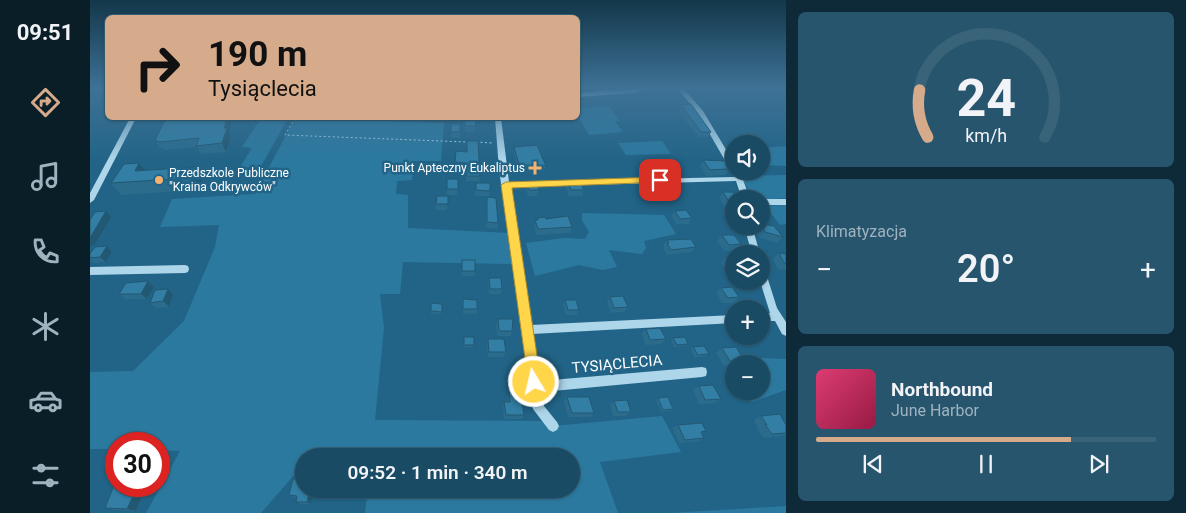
<!DOCTYPE html>
<html lang="pl">
<meta charset="utf-8">
<style>
:root{--surface:#1a4b65;--page:#27556e;--text:#f1f3f6;--muted:#9fb3bf;--line:#386379;--accent:#d6ab8b}
body{margin:0;font-family:Roboto,sans-serif;background:var(--page);color:var(--text);height:100vh;display:flex;flex-direction:column;font-size:19px;white-space:nowrap}
*{box-sizing:border-box;margin:0}
p{font-size:16px;color:var(--muted)}
.icon{flex:none;width:28px;height:28px;fill:none;stroke:currentColor;stroke-width:2;stroke-linecap:round;stroke-linejoin:round}
.map{position:relative;flex:1;overflow:hidden}
.details{display:flex;flex-direction:column;gap:12px;padding:12px;background:#0e2938;width:400px}
.details>*{flex:none}
.guide{position:absolute;left:15px;top:15px;width:475px;height:105px;border-radius:8px;box-shadow:0 1px 4px #0004,0 0 0 1px var(--line);background:#d6ab8b;color:#111;overflow:hidden}
.tools{position:absolute;left:635px;top:135px;display:grid;gap:10px}
.tools a{display:grid;place-items:center;width:45px;height:45px;border-radius:50%;background:var(--surface);box-shadow:0 1px 4px #0004,0 0 0 1px var(--line);font-size:25px}
.speed{position:absolute;left:15px;top:432px;display:flex;gap:10px;font-size:25px;font-weight:700;text-align:center}
.speed>*{display:grid;place-content:center;width:65px;height:65px;border-radius:50%;background:var(--surface);box-shadow:0 1px 4px #0004,0 0 0 1px var(--line);line-height:1}
.speed .limit{border:8px solid #d22;background:#fff;color:#111}
.pin{position:absolute;display:grid;place-items:center;width:42px;height:42px;color:#fff;margin:-21px;border-radius:10px;box-shadow:0 2px 8px #0006}
.me{position:absolute;width:55px;margin:-28px;rotate:351deg;stroke-linejoin:round;filter:drop-shadow(0 0 4px #0008)}
.turn{display:flex;align-items:center;gap:18px;height:105px;padding:0 20px;font-size:22px}
.turn .icon{width:65px;height:65px;stroke-width:2.5}
.turn b{display:block;font-size:35px;line-height:42px}
.big{font-size:38px;font-weight:600;line-height:1.1}
.details .widget{flex:1;display:flex;flex-direction:column;justify-content:center;gap:8px;min-width:0;padding:0 18px;border-radius:8px;background:var(--page)}
.details .dial{align-items:center;gap:0}
.dial svg{height:130px;overflow:visible;fill:none;stroke:var(--line);stroke-width:7;stroke-linecap:round;text-anchor:middle}
.dial text{fill:var(--text);stroke:none}
.song{display:flex;align-items:center;gap:15px}
.cover{width:60px;height:60px;border-radius:8px;background:linear-gradient(135deg,hsl(340 70% 55%),hsl(340 70% 35%))}
.played{height:5px;border-radius:2px;background:linear-gradient(90deg,var(--accent) 75%,var(--line) 75%)}
.keys{display:flex;justify-content:space-around;direction:ltr}
.heat{display:flex;justify-content:space-between;align-items:center;font-size:28px;direction:ltr}
.trip{position:absolute;left:205px;top:448px;width:285px;height:50px;border-radius:25px;background:var(--surface);box-shadow:0 1px 4px #0004,0 0 0 1px var(--line);font-weight:600;line-height:50px;text-align:center}
main{display:flex;flex:1;min-height:0}
.tab-bar{display:flex;flex-direction:column;width:90px;justify-content:space-around;align-items:center;background:#0a1e28;color:var(--muted)}
.tab-bar .icon{width:35px;height:35px}
.tab-bar .selected{color:var(--accent)}
.tab-bar b{font-size:22px;color:var(--text)}
.map>svg:first-child{display:block}
.green{fill:#2c799f}
.lines{fill:none;stroke-linecap:round;stroke-linejoin:round}
.path{stroke:#add6ea;stroke-width:1;stroke-dasharray:2 2.5;stroke-linecap:butt}
.minor{fill:#add6ea;fill-rule:evenodd}
.wall{fill:#2b6c8d}
.shaded-wall{fill:#235873}
.building{fill:#327ea4;stroke:#235873}
.route{fill:#ffd54a;stroke:#a68a30}
.poi-dot{fill:#f5b26f;stroke:#226487;stroke-width:2}
.labels{text-anchor:middle;dominant-baseline:central;stroke-width:5;stroke-linejoin:round;paint-order:stroke}
.poi-label{font-size:12px;fill:#fff;stroke:#226487;text-anchor:end}
.near-street-label{font-size:15px;fill:#fff;stroke:#226487}
</style>
<main>
<nav class="tab-bar">
<b>09:51</b>
<svg class="icon selected" aria-label="directions" viewBox="0 0 24 24"><path d="M12 3l9 9-9 9-9-9zM9 14v-3h6M13 9l2 2-2 2"/></svg>
<svg class="icon" aria-label="music" viewBox="0 0 24 24"><path d="M9 18V5l10-2v13"/><circle cx="6" cy="18" r="3"/><circle cx="16" cy="16" r="3"/></svg>
<svg class="icon" aria-label="phone" viewBox="0 0 24 24"><path d="M5 4h4l2 5-3 2q2 4 5 5l2-3 5 2v4C11 20 4 13 5 4z"/></svg>
<svg class="icon" aria-label="climate" viewBox="0 0 24 24"><path d="M12 3v18M4 7l16 10M4 17L20 7"/></svg>
<svg class="icon" aria-label="car" viewBox="0 0 24 24"><path d="M5 17H2v-5l4-1 3-4h7l3 4 3 1v5h-3M9 17h6M6 11h13"/><circle cx="7" cy="17" r="2"/><circle cx="17" cy="17" r="2"/></svg>
<svg class="icon" aria-label="filters" viewBox="0 0 24 24"><path d="M4 7h16M4 17h16"/><circle cx="9" cy="7" r="2"/><circle cx="15" cy="17" r="2"/></svg>
</nav>
<div class="map">
<svg width="696" height="513" viewBox="0 0 696 513">
<rect width="100%" height="100%" fill="#226487"/>
<g class="green">
<polygon points="519,106 530,121 525,121 533,132 499,135 488,116 488,108"/>
<polygon points="171,118 198,118 170,168 150,167 162,148 152,147"/>
<polygon points="205,118 354,123 351,161 324,161 322,180 307,181 306,194 318,195 318,228 422,233 426,264 313,262 310,294 290,294 294,328 285,420 459,421 464,426 572,416 591,452 510,462 528,513 275,513 278,489 481,489 481,456 214,456 214,472 205,474 171,513 56,513 90,451 69,450 69,444 26,444 26,449 0,449 0,372 43,371 94,321 125,247 129,225 70,227 82,199 165,194"/>
<polygon points="572,141 581,154 536,155 528,143"/>
<polygon points="696,146 696,166 671,165 671,148"/>
<path d="M696,175V198C668,200 664,202 651,176Z"/>
<polygon points="696,205 696,224 690,225 675,206"/>
<polygon points="492,213 574,215 586,234 554,241 556,248 552,254 519,250 527,267 513,270 489,265 445,276 436,243 474,238 495,239 499,232 492,220"/>
<polygon points="672,358 696,359 696,390 662,402 649,391 671,391 671,364 661,364"/>
<polygon points="696,506 696,513 580,513"/>
</g>
<g class="lines">
<g class="path">
<polyline points="205,118 195,135 377,142"/>
<polyline points="386,142 402,143"/>
</g>
<g class="minor">
<polygon points="551,88 559,88 546,93 488,97 488,93 546,89"/>
<polygon points="587,88 593,88 613,111 644,163 644,171 640,169 607,112"/>
<polygon points="40,118 46,118 4,200 0,203 0,193"/>
<polygon points="405,118 411,118 419,182 645,177 645,174 651,174 660,199 652,199 646,181 419,187 441,325 644,315 644,323 442,334 450,381 612,367 616,368 617,372 616,376 612,377 452,392 454,406 467,422 469,426 467,430 463,432 459,430 443,409 431,330 409,169"/>
<rect x="671" y="199" width="25" height="6"/>
<polygon points="654,226 662,226 670,254 662,254"/>
<polygon points="95,265 98,266 99,269 98,272 95,273 0,275 0,267"/>
<polygon points="671,266 674,267 675,270 687,308 696,322 696,336 692,334 685,321 671,321 671,313 680,313 670,281 671,281"/>
</g>
</g>
<g class="wall">
<polygon points="510,88 532,88 511,90"/>
<polygon points="572,88 588,88 589,89 586,95 576,95"/>
<polygon points="609,88 632,88 631,89 610,89"/>
<polygon points="488,93 493,102 492,107 488,107"/>
<polygon points="591,105 621,132 618,137 608,137 588,110"/>
<polygon points="79,118 141,118 142,119 139,133 141,136 136,152 111,154 107,147 75,150 70,148 65,140"/>
<polygon points="374,118 385,118 385,132 375,132"/>
<polygon points="361,124 370,132 370,138 361,138"/>
<polygon points="424,147 456,166 454,171 435,172 428,170 424,152"/>
<polygon points="366,151 390,176 389,181 376,181 376,168 365,167"/>
<polygon points="613,160 640,168 636,174 635,173 634,175 616,176 610,166"/>
<polygon points="106,167 113,179 108,190 31,195 21,183 55,170"/>
<polygon points="368,179 367,195 356,195 357,189"/>
<polygon points="567,179 581,185 578,191 567,191 563,185"/>
<polygon points="478,182 494,190 492,196 479,196 476,188"/>
<polygon points="386,183 400,191 399,196 385,196"/>
<polygon points="437,183 449,190 447,196 438,196 436,189"/>
<polygon points="633,192 644,199 644,206 634,206 629,198"/>
<polygon points="358,196 357,210 346,210 346,204"/>
<polygon points="397,197 408,223 408,229 396,228 396,203"/>
<polygon points="585,211 602,218 598,224 586,224 581,216"/>
<polygon points="447,218 456,219 482,227 480,233 446,235 444,226"/>
<polygon points="672,224 693,237 687,243 670,238 666,230 669,226 671,226"/>
<polygon points="632,235 651,244 646,250 634,251 627,241"/>
<polygon points="577,240 606,247 601,252 577,255 573,249 574,247 573,246"/>
<polygon points="22,252 16,262 4,263 0,260 0,254"/>
<polygon points="689,253 696,254 696,270 688,269 683,259"/>
<polygon points="636,257 644,257 644,272 638,273 631,263"/>
<polygon points="372,260 385,271 385,276 372,276"/>
<polygon points="399,278 412,289 411,294 399,294 398,283"/>
<polygon points="58,281 64,287 57,299 35,299 29,294"/>
<polygon points="631,288 649,297 643,303 632,303 626,293"/>
<polygon points="78,289 83,294 79,307 66,308 60,303"/>
<polygon points="520,297 538,307 534,312 521,313 517,302"/>
<polygon points="373,299 387,309 387,314 373,314"/>
<polygon points="475,300 489,310 486,315 476,315 473,305"/>
<polygon points="341,303 352,304 352,314 341,314"/>
<polygon points="408,319 422,331 421,336 407,336 406,324"/>
<polygon points="671,322 679,334 672,339 659,339 657,336 671,336"/>
<polygon points="556,329 576,339 571,344 555,345 552,333"/>
<polygon points="374,337 384,345 383,347 374,347"/>
<polygon points="583,338 598,344 596,346 584,347 581,340"/>
<polygon points="398,339 416,352 414,357 398,357 397,344"/>
<polygon points="603,347 619,354 616,356 605,358 601,349"/>
<polygon points="632,348 654,360 648,364 634,366 626,353"/>
<polygon points="609,386 631,399 624,403 609,404 603,390"/>
<polygon points="419,393 434,415 432,419 414,419 413,406 414,402 418,402 417,397"/>
<polygon points="477,397 504,413 501,417 478,417 474,401"/>
<polygon points="568,398 583,409 580,411 571,412 566,400"/>
<polygon points="524,401 541,412 536,416 523,416 520,405"/>
<polygon points="671,416 696,425 696,435 692,436 674,438 667,429 668,428 664,420"/>
<polygon points="588,425 616,431 612,433 614,438 608,441 589,443 582,428"/>
<polygon points="26,480 46,511 24,510 15,508"/>
<polygon points="214,489 224,489 221,504 210,504 206,502 207,498 203,497 199,495"/>
</g>
<g class="shaded-wall">
<polygon points="137,118 141,118 142,119 139,133 141,136 136,152 132,143"/>
<polygon points="49,163 58,175 45,171"/>
<polygon points="106,167 113,179 108,190 101,178"/>
<polygon points="16,211 21,217 5,244 0,246 0,238"/>
<polygon points="17,246 22,252 16,262 10,257"/>
<polygon points="58,281 64,287 57,299 51,294"/>
<polygon points="78,289 83,294 79,307 73,301"/>
<polygon points="48,486 56,486 46,511 37,509"/>
<polygon points="220,489 224,489 221,504 217,502"/>
</g>
<g class="building">
<polygon points="578,88 588,88 589,89 579,89"/>
<polygon points="488,93 493,102 488,102"/>
<polygon points="601,104 621,132 611,132 591,105"/>
<polygon points="79,118 137,118 134,128 137,128 132,143 106,146 109,138 70,142 65,140 74,122"/>
<polygon points="375,118 385,118 386,126 375,126"/>
<rect x="361" y="124" width="9" height="8"/>
<polygon points="377,141 388,141 390,176 377,176 377,163 365,162 366,151 377,152"/>
<polygon points="447,145 456,166 436,167 429,164 424,147"/>
<polygon points="613,160 636,161 640,168 637,168 638,169 620,170"/>
<polygon points="49,163 45,171 106,167 101,178 21,183 34,164"/>
<rect x="357" y="179" width="11" height="10"/>
<polygon points="567,179 577,179 581,185 571,186"/>
<polygon points="478,182 490,182 494,190 481,190"/>
<polygon points="386,183 400,183 400,191 386,190"/>
<polygon points="437,183 447,183 449,190 439,190"/>
<polygon points="633,192 643,192 647,199 644,199 644,200 638,200"/>
<polygon points="347,196 358,196 358,204 346,204"/>
<polygon points="397,197 406,198 408,223 397,222"/>
<polygon points="596,210 602,218 590,219 585,211"/>
<polygon points="16,211 0,238 0,220 5,212"/>
<polygon points="478,216 482,227 448,229 445,220 448,220 447,218 455,217 456,219"/>
<polygon points="672,224 684,226 693,237 675,232"/>
<polygon points="632,235 644,235 651,244 639,245"/>
<polygon points="601,239 606,247 581,250 577,243 579,243 577,240"/>
<polygon points="17,246 10,257 0,258 0,254 5,247"/>
<polygon points="689,253 696,254 696,263 694,263"/>
<polygon points="636,257 644,257 644,267 643,267"/>
<rect x="372" y="260" width="13" height="11"/>
<polygon points="399,278 411,278 412,289 400,289"/>
<polygon points="58,281 51,294 29,294 36,283"/>
<polygon points="642,287 649,297 638,298 631,288"/>
<polygon points="78,289 73,301 60,303 65,290"/>
<polygon points="533,296 538,307 524,308 520,297"/>
<polygon points="373,299 387,300 387,309 373,309"/>
<polygon points="475,300 486,300 489,310 478,310"/>
<polygon points="341,303 352,304 352,312 341,311"/>
<polygon points="408,319 423,319 422,331 409,331"/>
<polygon points="671,322 679,334 671,334"/>
<polygon points="570,328 576,339 560,340 556,329"/>
<rect x="374" y="337" width="10" height="8"/>
<polygon points="595,337 598,344 587,345 583,338"/>
<polygon points="398,339 414,339 416,352 399,352"/>
<polygon points="614,346 619,354 608,355 603,347"/>
<polygon points="646,347 654,360 640,361 632,348"/>
<polygon points="623,385 631,399 615,400 609,386"/>
<polygon points="419,393 431,393 434,415 416,415 414,402 420,402"/>
<polygon points="477,397 499,397 504,413 482,413"/>
<polygon points="578,397 583,409 573,410 568,398"/>
<polygon points="537,400 541,412 528,412 524,401"/>
<polygon points="690,414 696,425 696,433 682,434 675,425 677,425 671,416"/>
<polygon points="612,423 616,431 611,432 614,438 595,440 588,425"/>
<polygon points="203,479 214,479 214,489 220,489 217,502 206,502 207,496 199,495"/>
<polygon points="26,480 26,486 48,486 37,509 15,508"/>
</g>
<linearGradient id="sky" x2="0" y2="1"><stop stop-color="#13374a"/><stop offset="0.55" stop-color="#3e7296"/><stop offset="1" stop-color="#3e7296" stop-opacity="0"/></linearGradient>
<rect width="696" height="160" fill="url(#sky)"/>
<polygon class="route" points="570,177 573,178 573,182 422,188 451,382 449,387 444,389 439,387 411,185 416,182"/>
<g class="poi-dot">
<path d="M442.5 160.5h5v5h5v5h-5v5h-5v-5h-5v-5h5z"/>
<circle cx="69" cy="180" r="5"/>
</g>
<g class="labels">
<g class="poi-label">
<text x="435" y="168">Punkt Apteczny Eukaliptus</text>
<text x="79" y="173" text-anchor="start">Przedszkole Publiczne<tspan x="79" dy="14">"Kraina Odkrywców"</tspan></text>
</g>
<g class="near-street-label">
<text transform="translate(527 364) rotate(-5)">TYSIĄCLECIA</text>
</g>
</g>
</svg>
<div class="tools">
<a><svg class="icon" aria-label="sound" viewBox="0 0 24 24"><path d="M4 9h4l5-4v14l-5-4H4zM17 9q2 3 0 6"/></svg></a>
<a><svg class="icon" aria-label="search" viewBox="0 0 24 24"><circle cx="10" cy="10" r="6"/><path d="M15 15l6 6"/></svg></a>
<a><svg class="icon" aria-label="layers" viewBox="0 0 24 24"><path d="M12 4l9 5-9 5-9-5zM3 14l9 5 9-5"/></svg></a>
<a>+</a>
<a>−</a>
</div>
<div class="speed"><div class="limit">30</div></div>
<div class="pin" style="left:570px;top:180px;background:#d93025"><svg class="icon" aria-label="arrive" viewBox="0 0 24 24"><path d="M6 21V4h12l-3 4 3 4H6"/></svg></div>
<svg class="me" style="left:444px;top:382px" viewBox="-20 -20 40 40"><circle r="17" fill="#ffd54a" stroke="#fff" stroke-width="3"/><path d="M0-11L8 9 0 5-8 9z" fill="#fff"/></svg>
<div class="trip">09:52 · 1 min · 340 m</div>
<div class="guide">
<div class="turn"><svg class="icon" aria-label="right" viewBox="0 0 24 24"><path d="M7 20v-9h11M14 6l5 5-5 5"/></svg><div><b>190 m</b>Tysiąclecia</div></div>
</div>
</div>
<section class="details">
<div class="widget dial"><svg viewBox="0 0 100 80">
<path d="M14 69A42 42 0 1 1 86 69"/>
<path d="M14 69A42 42 0 0 1 9 40" stroke="#d6ab8b"/>
<text x="50" y="56" font-size="32" font-weight="700">24</text>
<text x="50" y="72" font-size="11">km/h</text>
</svg></div>
<div class="widget"><p>Klimatyzacja</p>
<div class="heat"><a>−</a><b class="big">20°</b><a>+</a></div>
</div>
<div class="widget">
<div class="song"><i class="cover"></i><div><b>Northbound</b><p>June Harbor</p></div></div>
<div class="played"></div>
<div class="keys"><svg class="icon" aria-label="previous" viewBox="0 0 24 24"><path d="M18 5L8 12l10 7zM5 5v14"/></svg><svg class="icon" aria-label="pause" viewBox="0 0 24 24"><path d="M8 5v14M16 5v14"/></svg><svg class="icon" aria-label="next" viewBox="0 0 24 24"><path d="M6 5l10 7-10 7zM19 5v14"/></svg></div>
</div>
</section>
</main>
